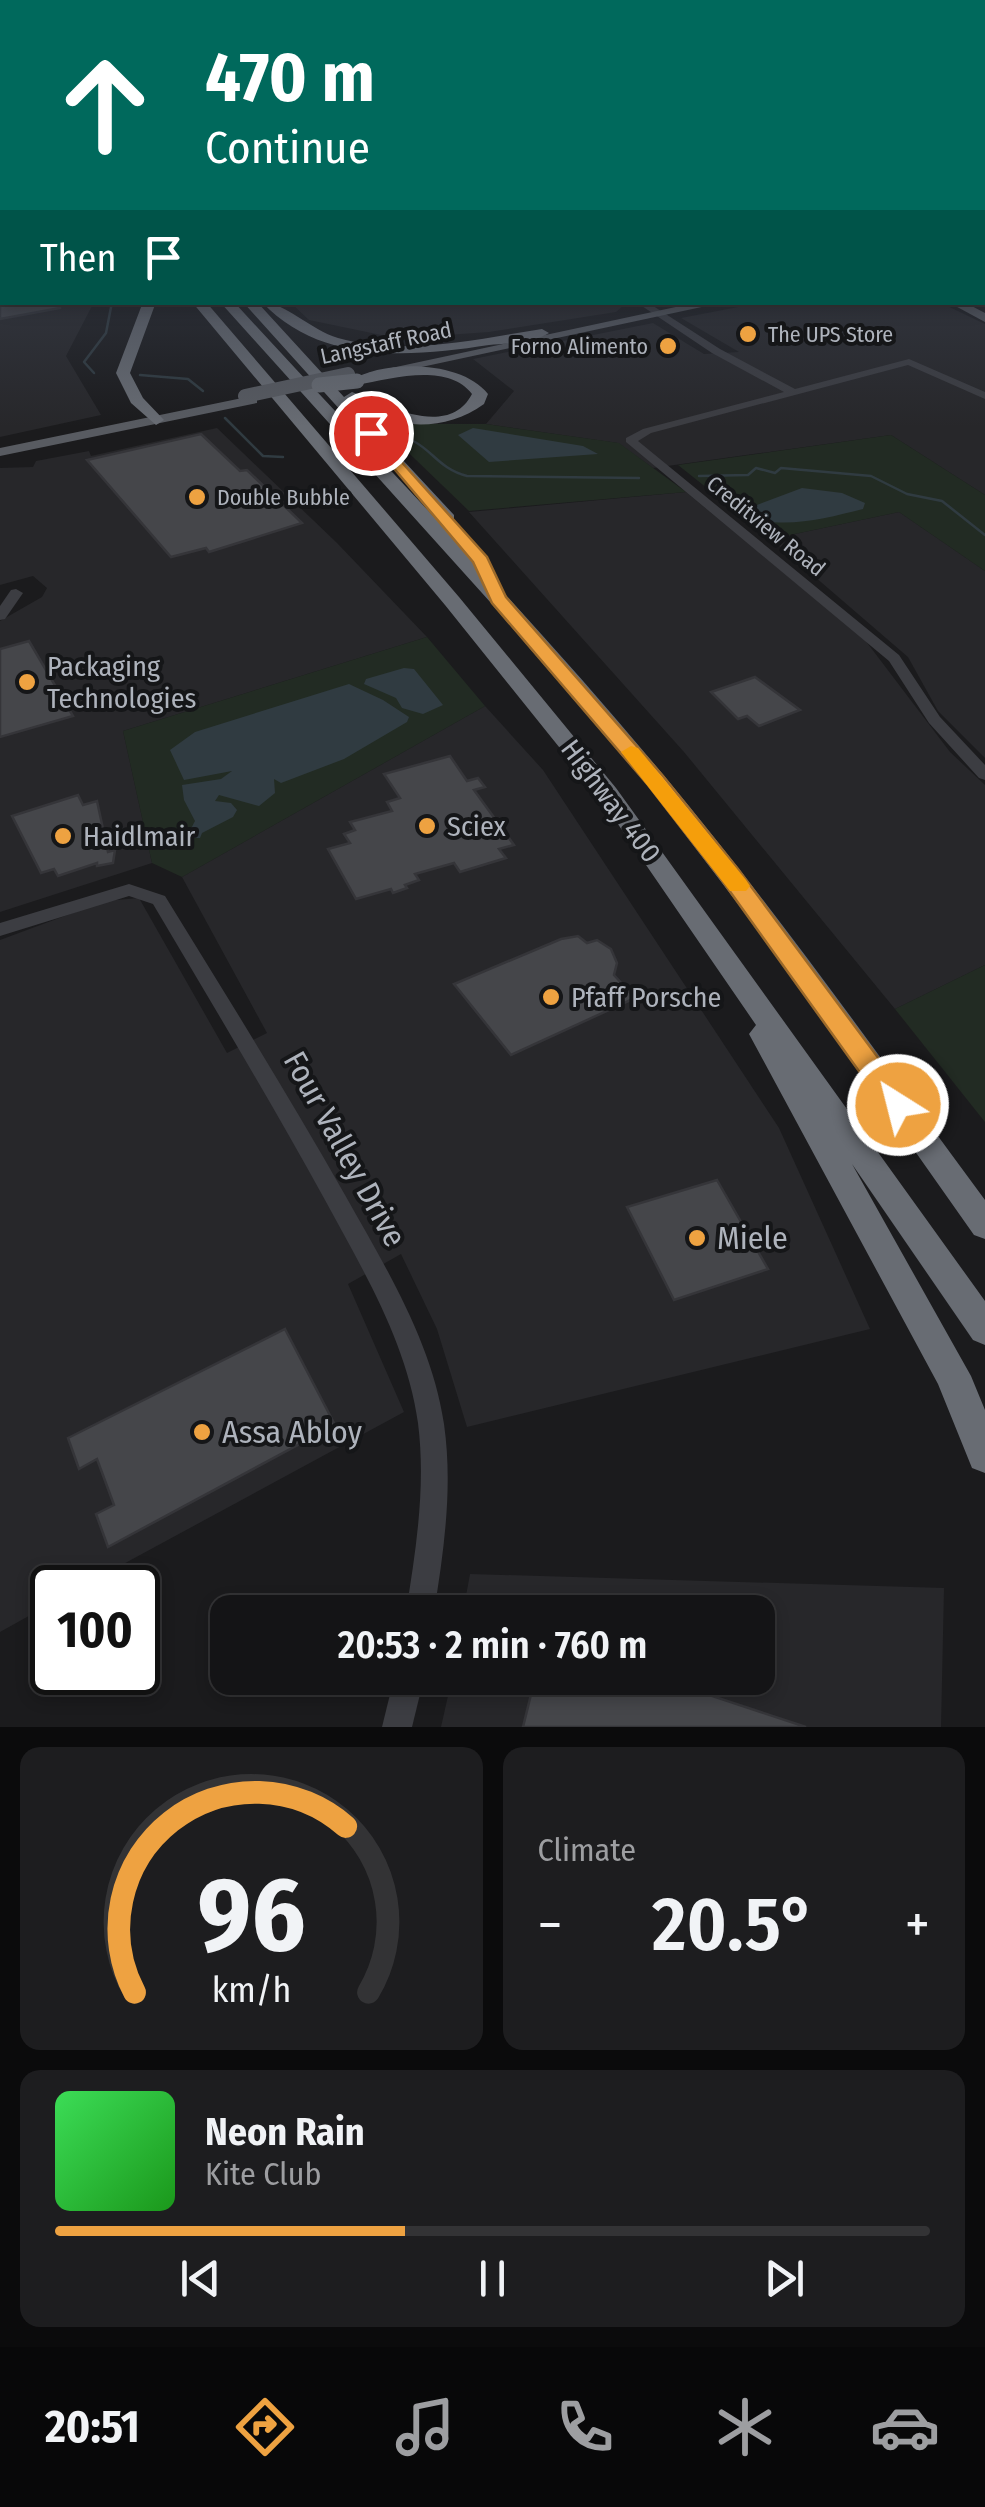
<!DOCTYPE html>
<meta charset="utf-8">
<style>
:root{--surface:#141416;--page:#1d1d1f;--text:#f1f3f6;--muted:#9d9ea1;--line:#333335;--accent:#eea241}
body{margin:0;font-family:"Fira Sans Condensed",sans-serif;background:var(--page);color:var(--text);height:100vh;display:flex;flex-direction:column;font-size:38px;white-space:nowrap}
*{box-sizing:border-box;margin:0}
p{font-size:32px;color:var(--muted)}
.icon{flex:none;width:55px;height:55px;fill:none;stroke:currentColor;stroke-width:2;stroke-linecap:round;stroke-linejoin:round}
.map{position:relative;height:1727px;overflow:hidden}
.sheet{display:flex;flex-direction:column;gap:20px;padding:20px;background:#0b0b0c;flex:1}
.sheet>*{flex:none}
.guide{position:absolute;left:0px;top:0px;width:985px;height:305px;box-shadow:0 5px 15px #0003,0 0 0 2px var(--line);background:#00695c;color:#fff;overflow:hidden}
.speed{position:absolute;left:30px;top:1565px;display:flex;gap:20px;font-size:50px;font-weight:700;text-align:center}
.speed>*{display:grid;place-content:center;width:130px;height:130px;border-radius:50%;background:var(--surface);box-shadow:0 5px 15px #0003,0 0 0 2px var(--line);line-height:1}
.speed .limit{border:5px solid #111;border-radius:15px;background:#fff;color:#111}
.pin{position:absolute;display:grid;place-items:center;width:85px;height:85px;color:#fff;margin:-42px;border:5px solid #fff;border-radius:50%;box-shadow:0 2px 10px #0007}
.me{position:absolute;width:110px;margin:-55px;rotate:324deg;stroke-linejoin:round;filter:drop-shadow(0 0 8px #0008)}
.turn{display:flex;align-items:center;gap:35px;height:210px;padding:0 40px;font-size:45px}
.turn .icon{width:130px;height:130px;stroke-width:2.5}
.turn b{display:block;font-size:70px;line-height:85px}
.then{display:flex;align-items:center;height:95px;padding:0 40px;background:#0003;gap:20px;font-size:38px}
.big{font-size:75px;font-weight:600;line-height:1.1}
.sheet .tile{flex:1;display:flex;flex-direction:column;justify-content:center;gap:15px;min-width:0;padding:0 35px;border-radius:20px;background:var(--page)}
.sheet .dial{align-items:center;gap:0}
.dial svg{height:260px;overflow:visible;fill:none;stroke:var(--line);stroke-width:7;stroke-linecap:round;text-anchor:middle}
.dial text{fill:var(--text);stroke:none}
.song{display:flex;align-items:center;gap:30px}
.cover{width:120px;height:120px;border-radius:15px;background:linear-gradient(135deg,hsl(130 70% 55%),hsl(120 70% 35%))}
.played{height:10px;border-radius:5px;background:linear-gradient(90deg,var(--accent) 40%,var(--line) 40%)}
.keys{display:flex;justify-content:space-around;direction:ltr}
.heat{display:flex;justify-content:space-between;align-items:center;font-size:55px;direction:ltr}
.sheet .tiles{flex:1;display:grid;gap:20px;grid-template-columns:1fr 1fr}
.tile:last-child{grid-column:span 2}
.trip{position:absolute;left:210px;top:1595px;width:565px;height:100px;border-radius:20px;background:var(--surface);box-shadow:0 5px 15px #0003,0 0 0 2px var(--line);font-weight:600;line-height:100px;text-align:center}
.tab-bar{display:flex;height:160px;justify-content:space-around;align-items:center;background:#080809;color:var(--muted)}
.tab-bar .icon{width:70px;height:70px}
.tab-bar .selected{color:var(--accent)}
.tab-bar b{font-size:45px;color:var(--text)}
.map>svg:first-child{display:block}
.built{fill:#27272a}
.green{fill:#222b23}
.water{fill:#303b41}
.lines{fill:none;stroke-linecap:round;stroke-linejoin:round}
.stream{stroke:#303b41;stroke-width:2.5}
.building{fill:#45464a;stroke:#353539;stroke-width:2.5}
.minor{fill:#3c3d42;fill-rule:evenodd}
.major{fill:#585b61;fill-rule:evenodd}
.highway{fill:#686c73;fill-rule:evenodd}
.major-bridge{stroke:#585b61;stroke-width:14}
.highway-bridge{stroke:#686c73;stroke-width:15}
.route{fill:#eea241;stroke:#9b692a;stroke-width:2.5}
.slow{fill:#f59e0b}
.poi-dot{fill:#eea241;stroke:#151618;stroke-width:4}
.labels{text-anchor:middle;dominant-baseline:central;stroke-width:8;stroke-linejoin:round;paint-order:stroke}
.far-poi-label{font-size:22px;fill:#aeb3bc;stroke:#151618;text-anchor:start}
.far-street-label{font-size:22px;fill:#aeb3bc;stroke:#151618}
.poi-label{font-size:28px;fill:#aeb3bc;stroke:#151618;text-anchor:start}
.street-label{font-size:28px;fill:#aeb3bc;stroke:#151618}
.near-street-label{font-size:32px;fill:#aeb3bc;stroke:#151618}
.near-poi-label{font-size:32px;fill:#aeb3bc;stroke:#151618;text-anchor:start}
</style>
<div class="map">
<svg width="985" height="1727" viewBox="0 0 985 1727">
<rect width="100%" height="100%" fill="#1b1b1d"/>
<g class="built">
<polygon points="0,185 2,302 90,303 92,306 66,356 101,415 0,437"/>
<polygon points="617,302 623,306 616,312 489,332 433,336 386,336 309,320 291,303"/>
<polygon points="759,303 941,303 985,324 985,495 891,435 653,468 618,443 486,424 514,391 473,359 653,323 704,354 739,352 681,318"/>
<polygon points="217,428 337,543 427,637 123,731 152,863 0,912 0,621 42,597 47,588 33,576 0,585 0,468 33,467 36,461 89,451 91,456"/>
<polygon points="686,492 865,640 950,752 985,785 985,965 895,1009 684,752 469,512"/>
<polygon points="899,512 985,571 985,758 938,711 908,657 771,539"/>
<polygon points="485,706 543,770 779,1128 870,1329 467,1427 437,1329 401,1254 348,1284 404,1412 81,1587 52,1588 52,1603 0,1632 0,940 105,901 139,898 227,1053 267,1033 182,877"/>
<polygon points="470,1574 944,1588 941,1727 441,1727 452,1678 758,1678 758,1612 463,1612"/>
</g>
<g class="green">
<polygon points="395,424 486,424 619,443 686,492 469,511 387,432"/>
<polygon points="891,435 985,495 985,571 899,512 771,539 678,465"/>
<polygon points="427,637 485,706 182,877 152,863 123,731"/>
<polygon points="985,965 985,1122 895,1009"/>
</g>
<g class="water">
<polygon points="473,428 583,446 598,454 489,462 458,435"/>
<path d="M802,488L842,493L865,503L863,509C827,518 790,528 754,519L757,514L752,509L757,505Z"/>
<polygon points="404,668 414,669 443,705 423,714 402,708 396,698 364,684 366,679"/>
<polygon points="349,684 383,700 409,717 407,722 344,759 281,783 274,779 275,793 259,806 219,795 215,801 231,803 237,810 233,817 202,833 200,838 186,838 195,821 184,800 182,785 221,779 232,771 184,780 170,750 195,732"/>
</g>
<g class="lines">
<g class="stream">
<polyline points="94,373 84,362 106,333 112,302"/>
<polyline points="140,375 188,379 203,391"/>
<polyline points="225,418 263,456 283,457"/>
<path d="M389,436C429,436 431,467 467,476L639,478"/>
<polyline points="699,476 748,475 756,468 775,473 781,468 871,476 907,494 942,501 985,535"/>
</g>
</g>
<g class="building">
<polygon points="0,302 60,302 60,308 0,319"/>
<polygon points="201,434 240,471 247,470 302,523 209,552 206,548 171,557 87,460"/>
<polygon points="29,641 73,716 0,737 0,649"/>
<polygon points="755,677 800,710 759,726 747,716 738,719 711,692"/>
<polygon points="450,756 467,781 478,778 485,787 474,790 514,845 499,849 506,858 460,872 454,863 415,874 419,880 405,885 407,888 393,893 391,889 356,899 328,849 350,843 344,834 355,830 350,822 392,811 387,802 400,798 384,774"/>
<polygon points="78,795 83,805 97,801 108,852 115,850 113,863 97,866 97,863 58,876 54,869 41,873 12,816"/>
<polygon points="578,936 587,943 597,940 611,949 617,963 614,975 635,998 511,1055 454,984 561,939"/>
<polygon points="717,1180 768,1269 674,1300 627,1207"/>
<polygon points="285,1329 335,1425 108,1547 96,1514 114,1505 97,1459 79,1469 68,1438"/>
<polygon points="535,1678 715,1678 712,1696 806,1727 523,1727"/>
</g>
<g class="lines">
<g class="minor">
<rect x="982" y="196" width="3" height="5"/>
<rect x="982" y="217" width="3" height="5"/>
<polygon points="636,302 647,302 720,349 795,389 909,359 985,392 985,399 908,365 651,433 638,441 899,655 940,717 985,765 985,780 979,778 929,723 889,661 626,442 626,438 643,429 784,392 712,353"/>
<polygon points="16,589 23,593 5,619 0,620 0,606 11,590"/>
<path d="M129,884L165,896C226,995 288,1094 345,1195C385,1266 432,1342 444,1424C453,1487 444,1550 434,1612H406C416,1549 426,1487 418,1423C407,1343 363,1270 325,1200C270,1100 211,1002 153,904L129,896L0,936V923Z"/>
<polygon points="394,1678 424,1678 412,1727 382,1727"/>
</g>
<g class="major">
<polygon points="982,244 985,244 982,251"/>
<polygon points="699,302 725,302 375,377 368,373"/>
<polygon points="948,302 964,302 985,313 985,322"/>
<polygon points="252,396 257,397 257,403 0,456 0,448"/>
</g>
<g class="highway">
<polygon points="143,302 156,302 130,373 143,398 164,420 156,425 131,403 116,373"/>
<polygon points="192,302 206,302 459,597 616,788 985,1301 985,1345 973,1340 852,1164 971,1376 985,1410 985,1473 972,1468 938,1384 749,1034 756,1025 600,798 445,605"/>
<path d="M220,302H234C379,460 529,613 666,778C779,914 880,1058 985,1200V1239L974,1235L774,951L648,786L491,603Z"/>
<path d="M243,302H257L344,397L352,392C384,404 448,440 472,394C447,362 391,379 357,385L350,381C383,359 462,360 488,394L484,404C442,434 391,429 349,402L454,515V523H442Z"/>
<path d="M262,302C284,302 311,330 338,338C403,357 477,339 542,329L549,333C534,343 507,343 489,345C411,357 321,365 262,302Z"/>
</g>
<polyline class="major-bridge" points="245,396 348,374"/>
<polyline class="highway-bridge" points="319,385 357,381"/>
</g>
<linearGradient id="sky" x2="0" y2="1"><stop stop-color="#0f0f10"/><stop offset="0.43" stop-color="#393f4c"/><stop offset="1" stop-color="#393f4c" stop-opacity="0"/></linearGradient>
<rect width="985" height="427" fill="url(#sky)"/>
<polygon class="route" points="371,428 487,557 506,597 663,776 738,869 908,1098 912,1105 908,1113 898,1116 889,1113 721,879 648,785 492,603 473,562 364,433"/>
<polygon class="slow" points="631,746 638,748 746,880 750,886 746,891 730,891 621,752"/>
<g class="poi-dot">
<circle cx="748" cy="334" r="10"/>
<circle cx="668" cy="346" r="10"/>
<circle cx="197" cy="497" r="10"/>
<circle cx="27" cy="682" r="10"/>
<circle cx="427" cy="826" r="10"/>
<circle cx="63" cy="836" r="10"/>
<circle cx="551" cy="997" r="10"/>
<circle cx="697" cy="1238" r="10"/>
<circle cx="202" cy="1432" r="10"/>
</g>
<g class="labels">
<g class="far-poi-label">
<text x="768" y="334">The UPS Store</text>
<text x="648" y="346" text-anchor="end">Forno Alimento</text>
<text x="217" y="497">Double Bubble</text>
</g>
<g class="far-street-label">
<text transform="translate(386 343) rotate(-12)">Langstaff Road</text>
<text transform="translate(766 526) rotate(39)">Creditview Road</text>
</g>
<g class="poi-label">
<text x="47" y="666">Packaging<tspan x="47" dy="32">Technologies</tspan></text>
<text x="447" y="826">Sciex</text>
<text x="83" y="836">Haidlmair</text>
<text x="571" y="997">Pfaff Porsche</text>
</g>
<g class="street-label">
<text transform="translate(611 801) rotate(53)">Highway 400</text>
</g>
<g class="near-street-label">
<text transform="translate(345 1149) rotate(61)">Four Valley Drive</text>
</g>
<g class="near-poi-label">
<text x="717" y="1238">Miele</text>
<text x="222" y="1432">Assa Abloy</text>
</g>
</g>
</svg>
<div class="speed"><div class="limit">100</div></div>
<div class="pin" style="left:371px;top:433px;background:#d93025"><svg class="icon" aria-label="arrive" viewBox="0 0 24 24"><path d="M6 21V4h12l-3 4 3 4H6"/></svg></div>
<svg class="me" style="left:898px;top:1105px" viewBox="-20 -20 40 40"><circle r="17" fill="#eea241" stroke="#fff" stroke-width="3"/><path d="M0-11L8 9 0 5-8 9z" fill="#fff"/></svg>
<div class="trip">20:53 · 2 min · 760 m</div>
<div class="guide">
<div class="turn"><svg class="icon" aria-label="ahead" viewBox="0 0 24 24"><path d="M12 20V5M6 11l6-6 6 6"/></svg><div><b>470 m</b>Continue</div></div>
<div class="then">Then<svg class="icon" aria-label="arrive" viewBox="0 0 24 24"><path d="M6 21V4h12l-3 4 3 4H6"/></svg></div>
</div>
</div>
<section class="sheet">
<div class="tiles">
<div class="tile dial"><svg viewBox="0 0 100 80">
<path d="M14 69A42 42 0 1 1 86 69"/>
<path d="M14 69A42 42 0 0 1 79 18" stroke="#eea241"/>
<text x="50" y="56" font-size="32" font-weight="700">96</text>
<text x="50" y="72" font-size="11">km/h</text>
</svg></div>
<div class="tile"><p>Climate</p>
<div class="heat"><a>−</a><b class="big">20.5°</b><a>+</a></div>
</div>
<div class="tile">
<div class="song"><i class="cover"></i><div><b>Neon Rain</b><p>Kite Club</p></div></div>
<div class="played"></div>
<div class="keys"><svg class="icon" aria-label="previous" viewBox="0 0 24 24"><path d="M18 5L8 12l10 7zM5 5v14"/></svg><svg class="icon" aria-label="pause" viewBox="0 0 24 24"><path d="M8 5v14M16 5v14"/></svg><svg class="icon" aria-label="next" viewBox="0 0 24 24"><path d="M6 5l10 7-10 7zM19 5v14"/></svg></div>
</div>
</div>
</section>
<nav class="tab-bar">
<b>20:51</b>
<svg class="icon selected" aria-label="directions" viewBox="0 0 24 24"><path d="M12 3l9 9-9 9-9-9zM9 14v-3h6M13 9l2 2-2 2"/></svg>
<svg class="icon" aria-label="music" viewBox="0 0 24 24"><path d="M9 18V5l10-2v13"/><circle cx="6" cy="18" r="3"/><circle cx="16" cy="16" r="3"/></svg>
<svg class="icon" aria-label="phone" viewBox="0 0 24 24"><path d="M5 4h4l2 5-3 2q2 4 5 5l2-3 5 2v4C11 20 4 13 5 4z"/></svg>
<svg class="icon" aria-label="climate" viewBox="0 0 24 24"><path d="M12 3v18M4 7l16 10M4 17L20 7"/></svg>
<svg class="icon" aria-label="car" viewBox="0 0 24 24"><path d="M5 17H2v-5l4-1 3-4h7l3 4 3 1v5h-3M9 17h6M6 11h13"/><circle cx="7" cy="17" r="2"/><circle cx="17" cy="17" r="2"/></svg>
</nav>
